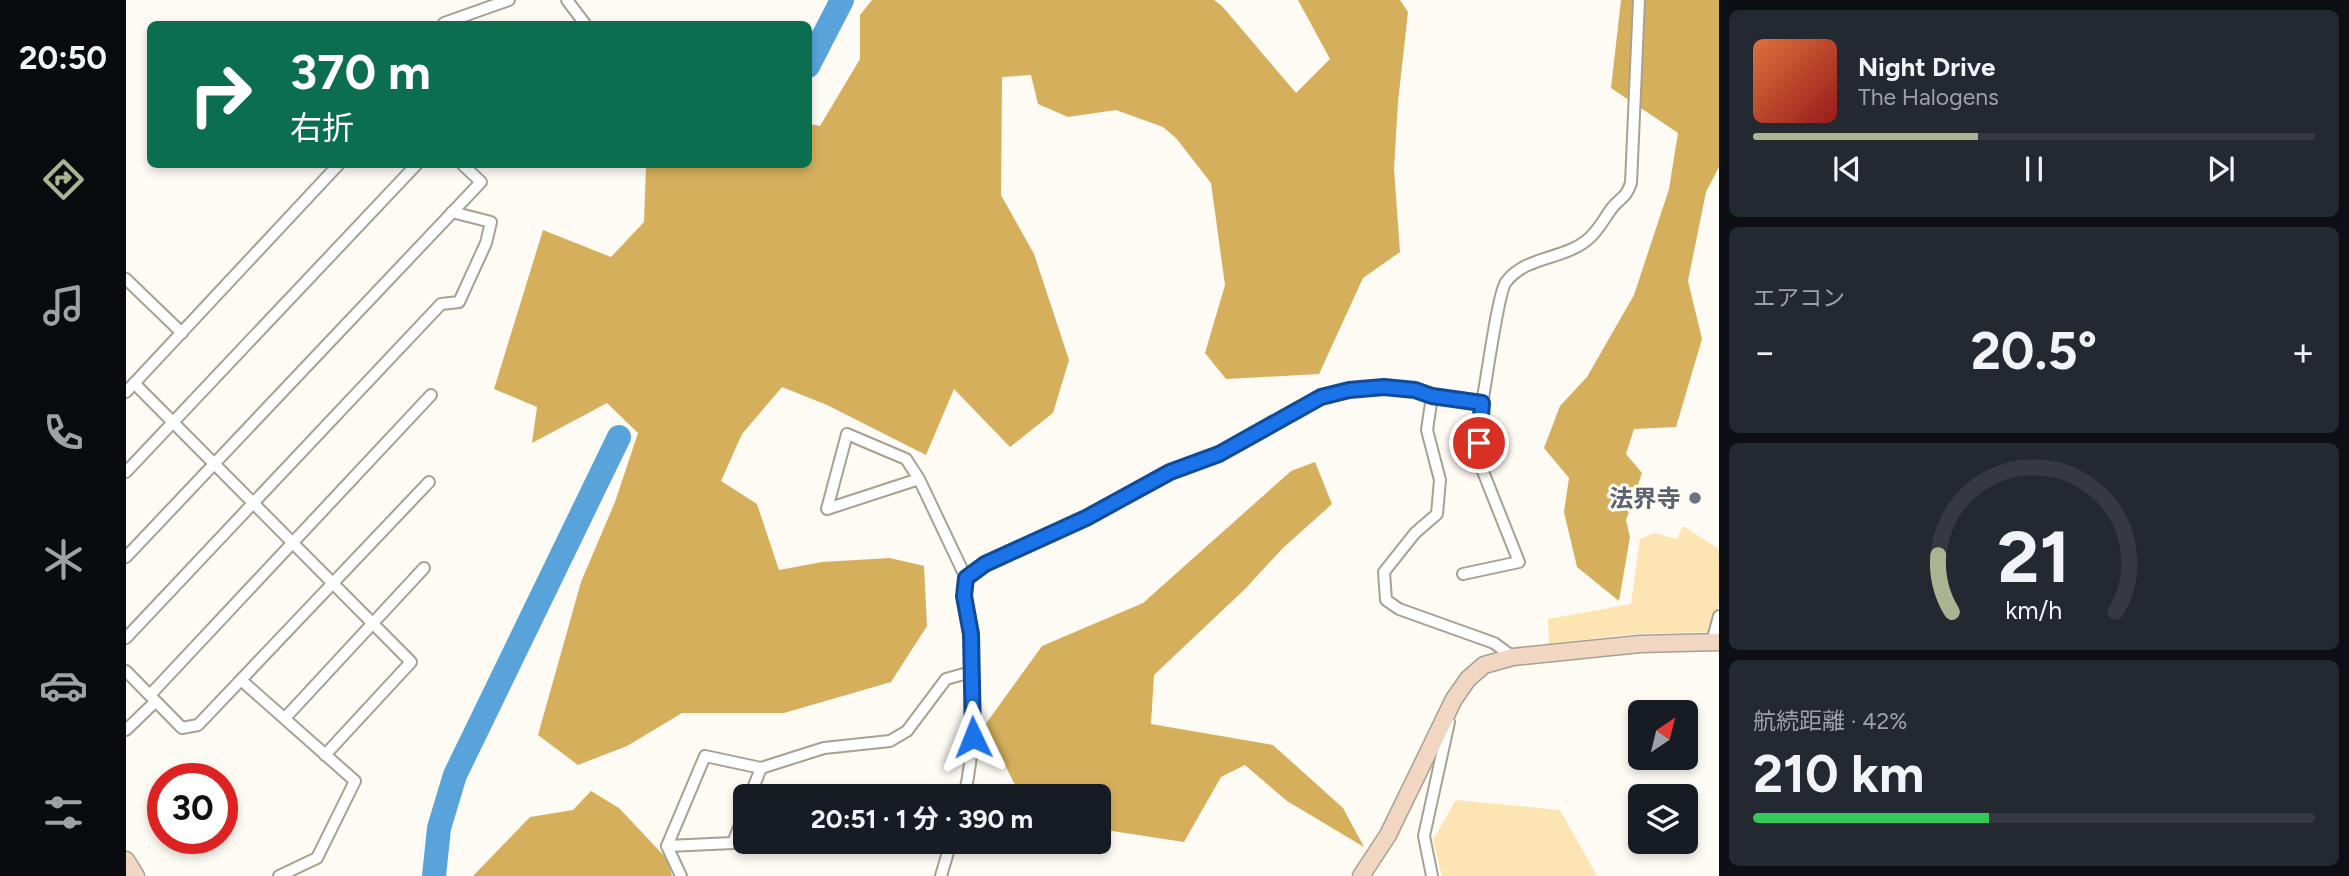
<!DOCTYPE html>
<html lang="ja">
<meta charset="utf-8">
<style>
:root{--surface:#171b24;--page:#242831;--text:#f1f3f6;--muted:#9ea1a6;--line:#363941;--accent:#aab490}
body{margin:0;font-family:Figtree,"Noto Sans JP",sans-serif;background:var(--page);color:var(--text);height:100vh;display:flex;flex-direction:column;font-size:26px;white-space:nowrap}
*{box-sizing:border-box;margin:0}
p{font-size:23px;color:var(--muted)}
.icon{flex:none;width:38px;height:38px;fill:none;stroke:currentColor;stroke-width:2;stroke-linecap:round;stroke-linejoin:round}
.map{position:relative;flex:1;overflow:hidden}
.panel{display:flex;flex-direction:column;gap:10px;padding:10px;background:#0d0f14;width:630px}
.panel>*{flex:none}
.hud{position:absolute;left:21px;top:21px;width:665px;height:147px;border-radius:10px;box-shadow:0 4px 10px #0003;background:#0b6e4f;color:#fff;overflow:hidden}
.needle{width:46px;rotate:35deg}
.fabs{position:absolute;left:1502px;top:700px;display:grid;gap:14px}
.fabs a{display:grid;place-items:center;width:70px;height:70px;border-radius:10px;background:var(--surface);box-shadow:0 4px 10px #0003;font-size:35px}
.speed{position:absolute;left:21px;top:763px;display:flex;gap:14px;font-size:35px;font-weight:700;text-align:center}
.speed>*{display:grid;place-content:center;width:91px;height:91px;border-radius:50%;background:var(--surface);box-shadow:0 4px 10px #0003;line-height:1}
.speed .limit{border:10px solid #d22;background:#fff;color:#111}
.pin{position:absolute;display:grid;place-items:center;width:60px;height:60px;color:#fff;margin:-30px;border:4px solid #fff;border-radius:50%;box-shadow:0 2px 7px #0007}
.me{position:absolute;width:77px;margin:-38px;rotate:358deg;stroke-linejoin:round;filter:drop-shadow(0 0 5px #0008)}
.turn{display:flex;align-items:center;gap:24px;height:147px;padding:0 28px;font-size:32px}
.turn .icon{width:91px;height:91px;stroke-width:2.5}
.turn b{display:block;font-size:49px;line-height:60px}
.big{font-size:52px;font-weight:700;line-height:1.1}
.panel .widget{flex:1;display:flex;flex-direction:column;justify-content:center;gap:10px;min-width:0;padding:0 24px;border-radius:10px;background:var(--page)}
.panel .dial{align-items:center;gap:0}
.dial svg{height:182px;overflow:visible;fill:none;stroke:var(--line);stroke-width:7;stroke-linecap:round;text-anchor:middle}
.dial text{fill:var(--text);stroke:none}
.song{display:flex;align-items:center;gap:21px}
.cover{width:84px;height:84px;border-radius:10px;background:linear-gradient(135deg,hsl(20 70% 55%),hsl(0 70% 35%))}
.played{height:7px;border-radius:4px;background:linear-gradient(90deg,var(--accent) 40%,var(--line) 40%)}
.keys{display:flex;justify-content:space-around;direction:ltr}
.heat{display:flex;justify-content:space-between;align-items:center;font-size:38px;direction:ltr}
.charge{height:10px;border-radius:5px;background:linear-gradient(90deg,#34c759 42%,var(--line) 0)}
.trip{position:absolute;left:607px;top:784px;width:378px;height:70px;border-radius:10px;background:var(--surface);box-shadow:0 4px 10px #0003;font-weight:700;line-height:70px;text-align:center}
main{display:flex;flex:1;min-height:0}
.dock{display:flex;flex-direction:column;width:126px;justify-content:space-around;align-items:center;background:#090b0e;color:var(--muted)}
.dock .icon{width:49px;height:49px}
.dock .active{color:var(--accent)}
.dock b{font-size:32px;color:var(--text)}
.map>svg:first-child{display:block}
.green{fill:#fde4b3}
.forest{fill:#d6af5d}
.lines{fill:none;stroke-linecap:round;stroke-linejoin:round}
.river{stroke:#58a4da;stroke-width:24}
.street-casing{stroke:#a8a192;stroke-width:14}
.secondary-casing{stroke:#a8a192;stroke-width:19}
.street{stroke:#fff;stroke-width:10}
.secondary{stroke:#f1d6c1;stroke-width:16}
.route-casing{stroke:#114b97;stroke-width:18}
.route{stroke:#1a73e8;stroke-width:12}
.worship-dot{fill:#6b7280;stroke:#fefbf5;stroke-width:2.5}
.labels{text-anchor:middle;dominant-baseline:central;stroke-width:6;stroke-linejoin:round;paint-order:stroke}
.worship-label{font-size:24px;font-weight:bold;fill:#5b616d;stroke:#fefbf5;text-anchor:end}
</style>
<main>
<nav class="dock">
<b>20:50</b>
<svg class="icon active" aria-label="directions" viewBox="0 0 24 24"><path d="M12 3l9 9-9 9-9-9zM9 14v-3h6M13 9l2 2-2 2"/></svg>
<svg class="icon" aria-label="music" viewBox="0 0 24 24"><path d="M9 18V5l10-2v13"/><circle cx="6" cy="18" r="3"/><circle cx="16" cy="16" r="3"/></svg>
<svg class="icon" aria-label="phone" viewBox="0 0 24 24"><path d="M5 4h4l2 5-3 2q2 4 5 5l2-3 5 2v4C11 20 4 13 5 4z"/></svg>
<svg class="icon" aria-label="climate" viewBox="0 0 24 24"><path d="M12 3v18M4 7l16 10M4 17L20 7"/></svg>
<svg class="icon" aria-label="car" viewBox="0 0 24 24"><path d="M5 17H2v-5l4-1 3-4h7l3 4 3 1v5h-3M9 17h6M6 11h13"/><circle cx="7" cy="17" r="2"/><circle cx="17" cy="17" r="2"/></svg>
<svg class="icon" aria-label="filters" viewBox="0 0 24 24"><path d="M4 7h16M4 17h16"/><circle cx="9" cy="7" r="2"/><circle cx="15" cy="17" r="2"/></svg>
</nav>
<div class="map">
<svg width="1593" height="876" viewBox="0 0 1593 876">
<rect width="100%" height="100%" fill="#fefbf5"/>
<g class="green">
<polygon points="1557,526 1593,549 1593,603 1586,632 1507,634 1423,644 1422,619 1505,604 1514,539 1529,533 1551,539"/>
<polygon points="1330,800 1434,810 1471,876 1316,876 1307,840"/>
</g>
<g class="forest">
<polygon points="746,0 1088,0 1096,6 1170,93 1204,59 1172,0 1274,0 1282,12 1272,102 1268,169 1274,252 1237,278 1193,374 1100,379 1079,353 1099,285 1085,183 1050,138 1037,127 990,110 942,117 912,104 905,75 876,77 875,195 908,254 943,360 927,413 884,447 828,389 800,455 701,405 656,387 616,434 595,481 631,504 653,570 696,562 764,558 798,566 801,626 765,682 658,713 556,713 501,746 452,765 412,735 455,582 489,502 512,433 481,403 406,443 411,407 368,389 417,230 485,257 518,222 520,168 524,165 682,164 683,124 694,126 734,59 734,15"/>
<polygon points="1495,0 1593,0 1593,167 1580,192 1562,281 1576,339 1550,427 1508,429 1500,454 1516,473 1500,520 1504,537 1493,601 1451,567 1438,512 1443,478 1418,448 1434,406 1461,377 1508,295 1543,189 1552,133 1485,88"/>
<polygon points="1189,462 1206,504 1157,548 1119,589 1028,675 1025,724 1147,745 1217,808 1238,847 1161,801 1119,765 1095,777 1058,842 973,829 973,796 904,796 888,783 859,725 916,646 1017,603 1165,471"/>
<polygon points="465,791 493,808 542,860 546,876 347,876 404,817 447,810"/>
</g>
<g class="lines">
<g class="river">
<polyline points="682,66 716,0"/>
<polyline points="308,876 313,828 329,775 493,437"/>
</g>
<defs>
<g id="street">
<polyline points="441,0 459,24"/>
<polyline points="318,23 383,0"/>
<polyline points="0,279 56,333"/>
<polyline points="8,383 285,662 199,755"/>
<polyline points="0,392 213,164"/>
<polyline points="1306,396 1301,430 1314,480 1311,514 1289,533 1258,572 1260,600 1273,609 1368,643 1387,657"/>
<polyline points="0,472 291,164"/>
<polyline points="793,479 780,459 721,434 701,509 793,479 840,578"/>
<polyline points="0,557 355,182 336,164"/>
<polyline points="1337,574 1393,562 1356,469 1353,443 1356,403"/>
<polyline points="0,638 315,304 333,302 360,243 365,222 326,212"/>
<polyline points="1586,642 1593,616"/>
<polyline points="0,671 56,728 72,725 303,482"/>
<polyline points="115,680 229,781 191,858 153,876"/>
<polyline points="24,695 305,395"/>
<polyline points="159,718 298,568"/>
<polyline points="0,730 29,702"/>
<polyline points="624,796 635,768"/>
<path d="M838,796C851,745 847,690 845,637C844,617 838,599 840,578L859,564L960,518L1044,472L1093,454L1195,397L1223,390L1258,387L1289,390L1306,396L1356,403C1360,384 1372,292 1380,282C1400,256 1435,260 1460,241C1472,232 1477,220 1486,208C1495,197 1500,198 1505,183L1513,0"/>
<polyline points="541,846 607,843 620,809"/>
<polyline points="555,876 541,846 579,756 635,768 698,748 764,741 781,731 820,679 845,672"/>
<polyline points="815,876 825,842"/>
<polyline points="1306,876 1298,836 1323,722"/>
</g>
<g id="secondary">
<polyline points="0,860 10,876"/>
<polyline points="1235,876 1262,835 1328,699 1342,679 1358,665 1387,657 1514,644 1593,642"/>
</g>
</defs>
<use href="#street" class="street-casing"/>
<use href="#secondary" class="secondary-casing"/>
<use href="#street" class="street"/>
<use href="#secondary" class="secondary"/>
</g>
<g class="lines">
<defs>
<polyline id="route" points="847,737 845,634 838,596 840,578 859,564 960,518 1044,472 1093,454 1195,397 1223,390 1258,387 1289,390 1306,396 1356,403 1353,443"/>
</defs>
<use href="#route" class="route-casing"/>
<use href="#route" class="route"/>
</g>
<circle class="worship-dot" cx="1569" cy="498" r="7"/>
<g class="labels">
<g class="worship-label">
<text x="1555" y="498">法界寺</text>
</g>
</g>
</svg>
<div class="fabs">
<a><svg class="needle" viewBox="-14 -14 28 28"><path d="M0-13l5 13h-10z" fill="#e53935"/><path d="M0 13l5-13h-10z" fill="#9ea1a6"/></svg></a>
<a><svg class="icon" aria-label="layers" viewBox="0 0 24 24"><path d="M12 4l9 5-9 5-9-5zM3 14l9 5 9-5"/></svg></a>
</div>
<div class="speed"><div class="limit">30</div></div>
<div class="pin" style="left:1353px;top:443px;background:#d93025"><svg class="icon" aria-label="arrive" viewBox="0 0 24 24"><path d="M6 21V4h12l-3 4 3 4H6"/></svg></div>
<svg class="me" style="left:847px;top:737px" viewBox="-20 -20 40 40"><path d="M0-17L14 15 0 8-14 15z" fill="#1a73e8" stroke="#fff" stroke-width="4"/></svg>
<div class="trip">20:51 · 1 分 · 390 m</div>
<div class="hud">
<div class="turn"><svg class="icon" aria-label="right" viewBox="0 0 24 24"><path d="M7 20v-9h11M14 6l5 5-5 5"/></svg><div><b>370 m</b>右折</div></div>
</div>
</div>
<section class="panel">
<div class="widget">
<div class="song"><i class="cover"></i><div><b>Night Drive</b><p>The Halogens</p></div></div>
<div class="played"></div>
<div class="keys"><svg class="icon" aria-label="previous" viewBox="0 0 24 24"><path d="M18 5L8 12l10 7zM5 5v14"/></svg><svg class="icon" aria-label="pause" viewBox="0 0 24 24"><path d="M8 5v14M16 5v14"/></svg><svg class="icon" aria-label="next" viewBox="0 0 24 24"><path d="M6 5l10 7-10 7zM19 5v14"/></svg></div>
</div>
<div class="widget"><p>エアコン</p>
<div class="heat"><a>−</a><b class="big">20.5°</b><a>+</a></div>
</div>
<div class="widget dial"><svg viewBox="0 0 100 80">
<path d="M14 69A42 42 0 1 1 86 69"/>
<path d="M14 69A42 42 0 0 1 8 44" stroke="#aab490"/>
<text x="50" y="56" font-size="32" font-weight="700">21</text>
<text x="50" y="72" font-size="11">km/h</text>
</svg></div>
<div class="widget"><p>航続距離 · 42%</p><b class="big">210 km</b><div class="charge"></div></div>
</section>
</main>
